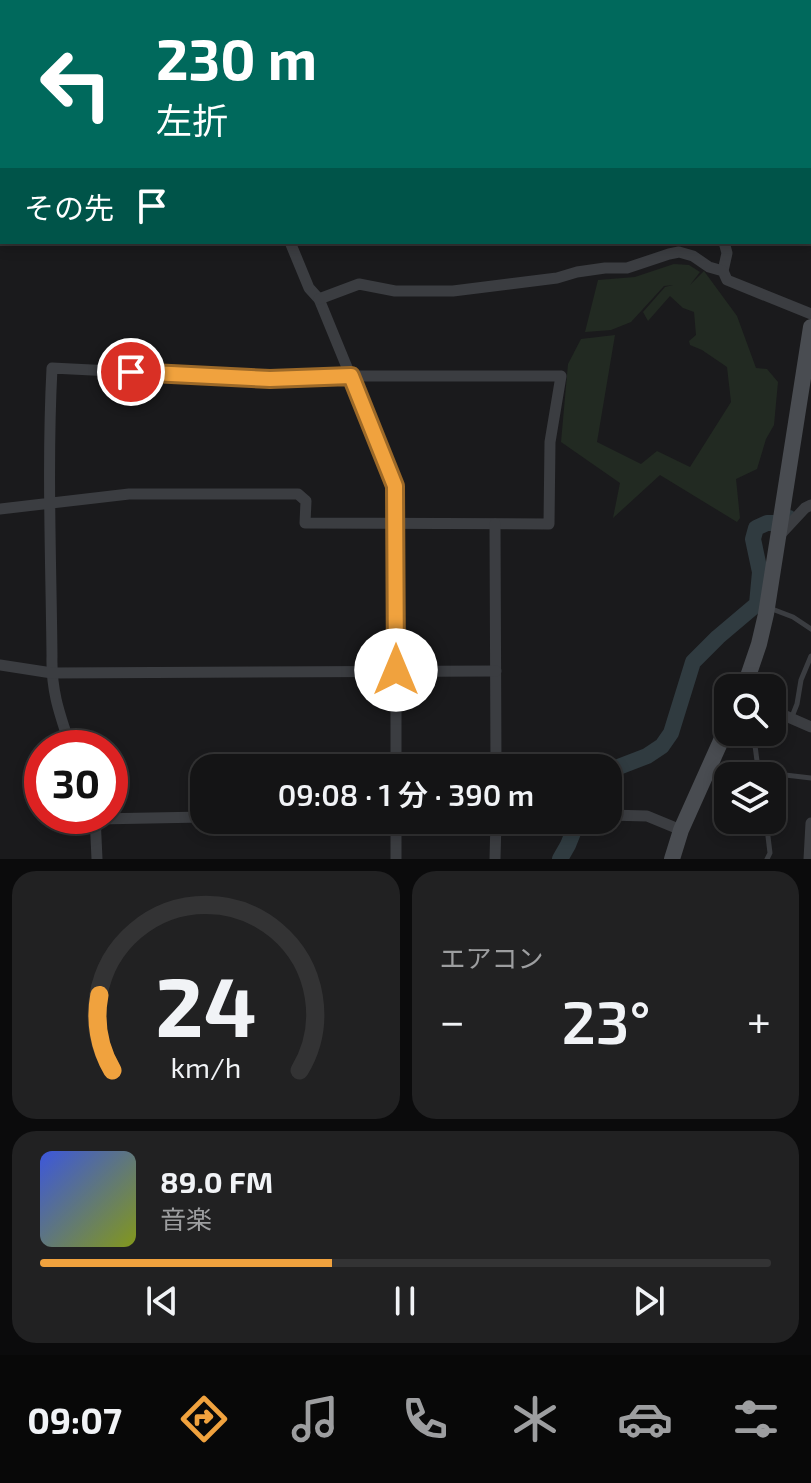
<!DOCTYPE html>
<html lang="ja">
<meta charset="utf-8">
<style>
:root{--surface:#141415;--page:#212122;--text:#f1f3f6;--muted:#9d9ea0;--line:#333334;--accent:#f0a23e}
body{margin:0;font-family:"Exo 2","Noto Sans JP",sans-serif;background:var(--page);color:var(--text);height:100vh;display:flex;flex-direction:column;font-size:30px;white-space:nowrap}
*{box-sizing:border-box;margin:0}
p{font-size:26px;color:var(--muted)}
.icon{flex:none;width:44px;height:44px;fill:none;stroke:currentColor;stroke-width:2;stroke-linecap:round;stroke-linejoin:round}
.map{position:relative;height:859px;overflow:hidden}
.details{display:flex;flex-direction:column;gap:12px;padding:12px;background:#0b0b0c;flex:1}
.details>*{flex:none}
.guide{position:absolute;left:0px;top:0px;width:812px;height:244px;box-shadow:0 4px 12px #0003,0 0 0 2px var(--line);background:#00695c;color:#fff;overflow:hidden}
.tools{position:absolute;left:714px;top:674px;display:grid;gap:16px}
.tools a{display:grid;place-items:center;width:72px;height:72px;border-radius:16px;background:var(--surface);box-shadow:0 4px 12px #0003,0 0 0 2px var(--line);font-size:40px}
.speed{position:absolute;left:24px;top:730px;display:flex;gap:16px;font-size:40px;font-weight:700;text-align:center}
.speed>*{display:grid;place-content:center;width:104px;height:104px;border-radius:50%;background:var(--surface);box-shadow:0 4px 12px #0003,0 0 0 2px var(--line);line-height:1}
.speed .limit{border:12px solid #d22;background:#fff;color:#111}
.pin{position:absolute;display:grid;place-items:center;width:68px;height:68px;color:#fff;margin:-34px;border:4px solid #fff;border-radius:50%;box-shadow:0 2px 8px #0007}
.me{position:absolute;width:88px;margin:-44px;rotate:0deg;stroke-linejoin:round;filter:drop-shadow(0 0 6px #0008)}
.turn{display:flex;align-items:center;gap:28px;height:168px;padding:0 24px;font-size:36px}
.turn .icon{width:104px;height:104px;stroke-width:2.5}
.turn b{display:block;font-size:56px;line-height:68px}
.then{display:flex;align-items:center;height:76px;padding:0 24px;background:#0003;gap:16px;font-size:30px}
.big{font-size:60px;font-weight:600;line-height:1.1}
.details .card{flex:1;display:flex;flex-direction:column;justify-content:center;gap:12px;min-width:0;padding:0 28px;border-radius:24px;background:var(--page)}
.details .dial{align-items:center;gap:0}
.dial svg{height:208px;overflow:visible;fill:none;stroke:var(--line);stroke-width:7;stroke-linecap:round;text-anchor:middle}
.dial text{fill:var(--text);stroke:none}
.song{display:flex;align-items:center;gap:24px}
.cover{width:96px;height:96px;border-radius:12px;background:linear-gradient(135deg,hsl(230 70% 55%),hsl(70 70% 35%))}
.played{height:8px;border-radius:4px;background:linear-gradient(90deg,var(--accent) 40%,var(--line) 40%)}
.keys{display:flex;justify-content:space-around;direction:ltr}
.heat{display:flex;justify-content:space-between;align-items:center;font-size:44px;direction:ltr}
.details .tiles{flex:1;display:grid;gap:12px;grid-template-columns:1fr 1fr}
.card:last-child{grid-column:span 2}
.trip{position:absolute;left:190px;top:754px;width:432px;height:80px;border-radius:24px;background:var(--surface);box-shadow:0 4px 12px #0003,0 0 0 2px var(--line);font-weight:600;line-height:80px;text-align:center}
.tab-bar{display:flex;height:128px;justify-content:space-around;align-items:center;background:#080808;color:var(--muted)}
.tab-bar .icon{width:56px;height:56px}
.tab-bar .selected{color:var(--accent)}
.tab-bar b{font-size:36px;color:var(--text)}
.map>svg:first-child{display:block}
.green{fill:#222a22}
.lines{fill:none;stroke-linecap:round;stroke-linejoin:round}
.river{stroke:#303b40;stroke-width:16}
.lane{stroke:#3b3d41;stroke-width:5}
.street{stroke:#3b3d41;stroke-width:11}
.secondary{stroke:#494c51;stroke-width:16}
.route-casing{stroke:#9c6928;stroke-width:20}
.route{stroke:#f0a23e;stroke-width:14}
</style>
<div class="map">
<svg width="811" height="859" viewBox="0 0 811 859">
<rect width="100%" height="100%" fill="#1a1a1c"/>
<polygon class="green" points="674,264 689,265 700,272 690,285 704,271 737,316 756,368 767,369 778,382 774,425 766,439 757,469 736,479 740,518 737,522 660,475 613,518 620,483 561,442 568,364 581,339 615,335 597,442 641,464 657,451 690,467 731,402 727,367 702,350 690,345 689,341 696,335 694,312 683,308 670,296 648,321 643,312 665,287 673,285 664,286 631,322 611,330 585,332 598,280 635,277"/>
<g class="lines">
<g class="river">
<polyline points="608,771 647,756 662,746 671,733 693,662 718,637 757,604 760,572 753,539 756,528 767,523 784,523 789,518"/>
<polyline points="560,859 568,845 578,820"/>
</g>
<g class="lane">
<polyline points="772,609 793,617 811,629"/>
<polyline points="791,719 797,704 801,680 811,656"/>
<polyline points="742,732 754,738 759,776"/>
<polyline points="759,772 811,778"/>
<polyline points="766,820 770,853 767,859"/>
</g>
<g class="street">
<polyline points="635,0 635,2"/>
<polyline points="758,2 764,0"/>
<polyline points="810,113 811,112"/>
<polyline points="0,160 2,160"/>
<polyline points="290,242 309,288 319,299 394,482 396,493 396,768"/>
<polyline points="723,271 727,253 724,242"/>
<polyline points="319,299 359,284 395,291 453,291 557,278 577,272 605,268 627,268 669,254 679,252 693,256 709,267 723,271 727,280 811,314"/>
<path d="M0,509L129,494H298L306,501L305,523L549,524L550,442L561,376H351L270,379L52,368C47,464 51,560 52,656C51,692 60,715 71,748"/>
<polyline points="495,524 496,768"/>
<polyline points="778,537 805,508 811,505"/>
<polyline points="0,665 52,673 496,671"/>
<polyline points="772,710 811,727"/>
<polyline points="608,815 647,816 681,830"/>
<polyline points="95,816 97,859"/>
<polyline points="97,819 204,817"/>
<polyline points="396,820 396,859"/>
<polyline points="495,859 496,820"/>
<polyline points="809,859 811,823"/>
</g>
<g class="secondary">
<polyline points="385,0 391,2"/>
<polyline points="783,0 784,2"/>
<polyline points="272,2 276,0"/>
<polyline points="614,2 621,0"/>
<polyline points="0,89 2,89"/>
<polyline points="810,149 811,153"/>
<polyline points="744,688 759,644 766,614 811,327"/>
<polyline points="672,859 681,830 728,725"/>
</g>
</g>
<g class="lines">
<defs>
<polyline id="route" points="131,372 270,379 351,376 395,486 396,670"/>
</defs>
<use href="#route" class="route-casing"/>
<use href="#route" class="route"/>
</g>
</svg>
<div class="tools">
<a><svg class="icon" aria-label="search" viewBox="0 0 24 24"><circle cx="10" cy="10" r="6"/><path d="M15 15l6 6"/></svg></a>
<a><svg class="icon" aria-label="layers" viewBox="0 0 24 24"><path d="M12 4l9 5-9 5-9-5zM3 14l9 5 9-5"/></svg></a>
</div>
<div class="speed"><div class="limit">30</div></div>
<div class="pin" style="left:131px;top:372px;background:#d93025"><svg class="icon" aria-label="arrive" viewBox="0 0 24 24"><path d="M6 21V4h12l-3 4 3 4H6"/></svg></div>
<svg class="me" style="left:396px;top:670px" viewBox="-20 -20 40 40"><circle r="19" fill="#fff"/><path d="M0-13L10 11 0 6-10 11z" fill="#f0a23e"/></svg>
<div class="trip">09:08 · 1 分 · 390 m</div>
<div class="guide">
<div class="turn"><svg class="icon" aria-label="left" viewBox="0 0 24 24"><path d="M17 20v-9H6M10 6l-5 5 5 5"/></svg><div><b>230 m</b>左折</div></div>
<div class="then">その先<svg class="icon" aria-label="arrive" viewBox="0 0 24 24"><path d="M6 21V4h12l-3 4 3 4H6"/></svg></div>
</div>
</div>
<section class="details">
<div class="tiles">
<div class="card dial"><svg viewBox="0 0 100 80">
<path d="M14 69A42 42 0 1 1 86 69"/>
<path d="M14 69A42 42 0 0 1 9 40" stroke="#f0a23e"/>
<text x="50" y="56" font-size="32" font-weight="700">24</text>
<text x="50" y="72" font-size="11">km/h</text>
</svg></div>
<div class="card"><p>エアコン</p>
<div class="heat"><a>−</a><b class="big">23°</b><a>+</a></div>
</div>
<div class="card">
<div class="song"><i class="cover"></i><div><b>89.0 FM</b><p>音楽</p></div></div>
<div class="played"></div>
<div class="keys"><svg class="icon" aria-label="previous" viewBox="0 0 24 24"><path d="M18 5L8 12l10 7zM5 5v14"/></svg><svg class="icon" aria-label="pause" viewBox="0 0 24 24"><path d="M8 5v14M16 5v14"/></svg><svg class="icon" aria-label="next" viewBox="0 0 24 24"><path d="M6 5l10 7-10 7zM19 5v14"/></svg></div>
</div>
</div>
</section>
<nav class="tab-bar">
<b>09:07</b>
<svg class="icon selected" aria-label="directions" viewBox="0 0 24 24"><path d="M12 3l9 9-9 9-9-9zM9 14v-3h6M13 9l2 2-2 2"/></svg>
<svg class="icon" aria-label="music" viewBox="0 0 24 24"><path d="M9 18V5l10-2v13"/><circle cx="6" cy="18" r="3"/><circle cx="16" cy="16" r="3"/></svg>
<svg class="icon" aria-label="phone" viewBox="0 0 24 24"><path d="M5 4h4l2 5-3 2q2 4 5 5l2-3 5 2v4C11 20 4 13 5 4z"/></svg>
<svg class="icon" aria-label="climate" viewBox="0 0 24 24"><path d="M12 3v18M4 7l16 10M4 17L20 7"/></svg>
<svg class="icon" aria-label="car" viewBox="0 0 24 24"><path d="M5 17H2v-5l4-1 3-4h7l3 4 3 1v5h-3M9 17h6M6 11h13"/><circle cx="7" cy="17" r="2"/><circle cx="17" cy="17" r="2"/></svg>
<svg class="icon" aria-label="filters" viewBox="0 0 24 24"><path d="M4 7h16M4 17h16"/><circle cx="9" cy="7" r="2"/><circle cx="15" cy="17" r="2"/></svg>
</nav>
